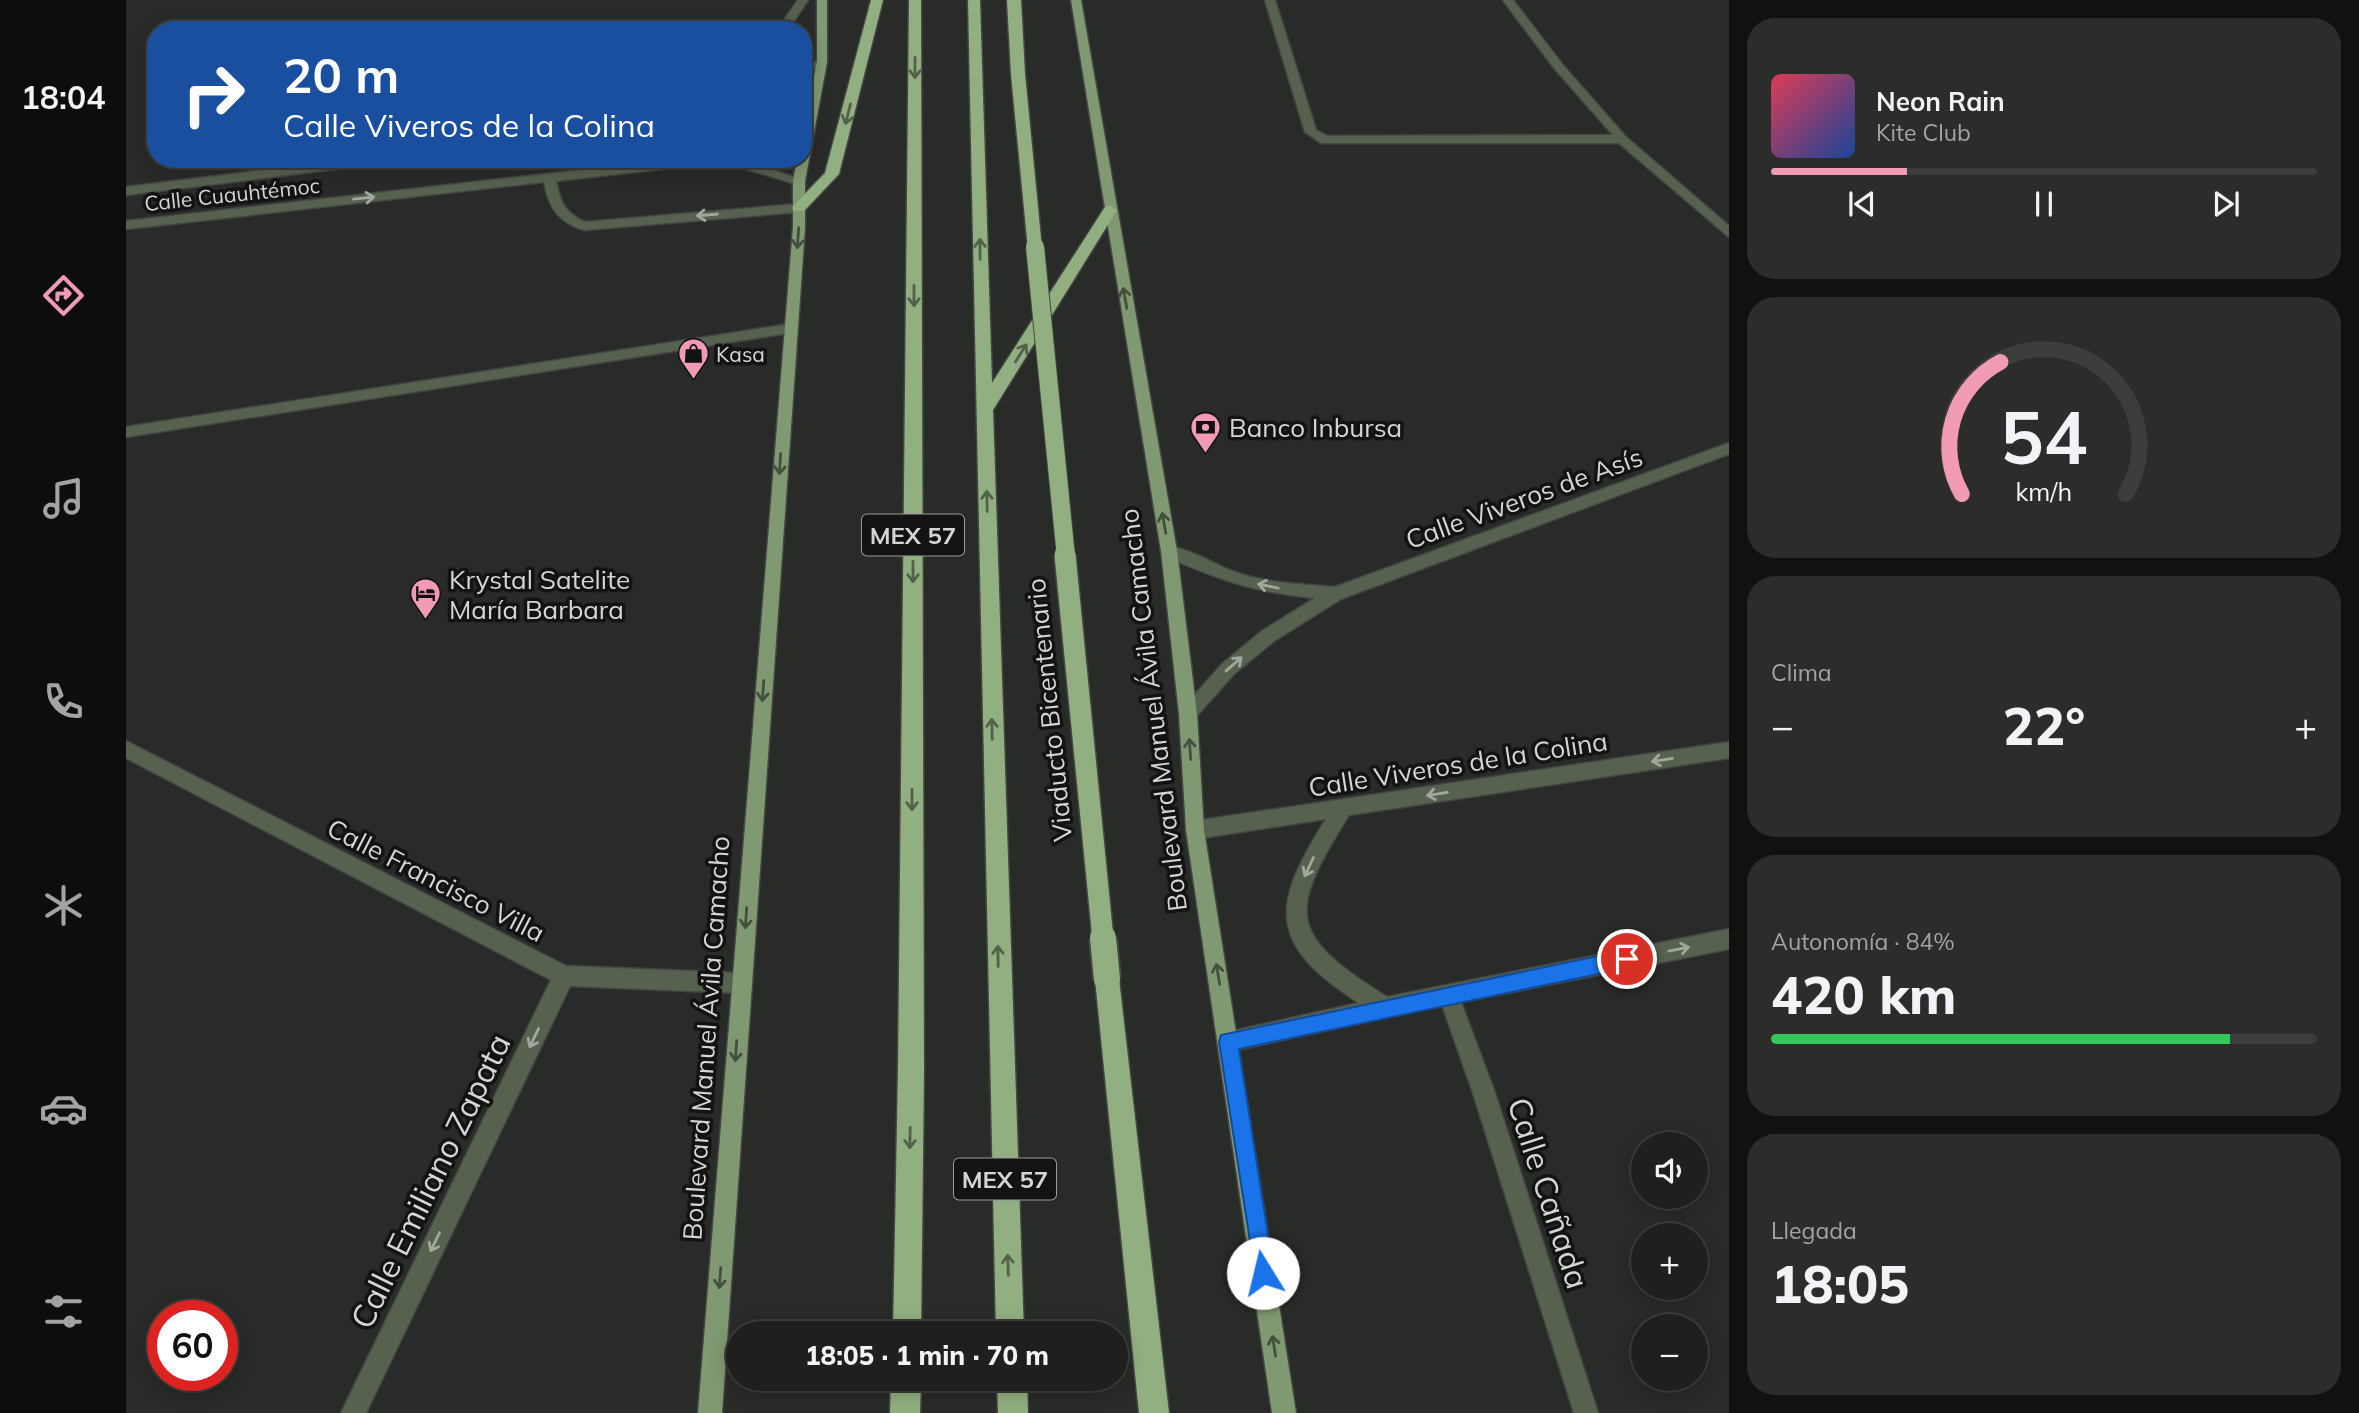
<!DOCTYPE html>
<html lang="es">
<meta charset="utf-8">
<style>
:root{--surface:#1f201e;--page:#2c2d2b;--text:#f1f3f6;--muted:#a1a3a4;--line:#3c3e3c;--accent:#f19ab4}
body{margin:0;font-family:Mulish,sans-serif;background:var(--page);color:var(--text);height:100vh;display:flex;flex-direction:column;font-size:26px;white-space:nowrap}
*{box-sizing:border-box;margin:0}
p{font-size:23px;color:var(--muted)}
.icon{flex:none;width:38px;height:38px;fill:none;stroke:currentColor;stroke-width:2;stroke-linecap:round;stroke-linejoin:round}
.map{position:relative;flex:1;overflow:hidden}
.side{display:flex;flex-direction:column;gap:18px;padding:18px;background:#111210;width:630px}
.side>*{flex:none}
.banner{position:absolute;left:21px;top:21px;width:665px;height:147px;border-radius:28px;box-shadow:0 4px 18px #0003,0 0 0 2px var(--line);background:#1a4fa0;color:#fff;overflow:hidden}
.buttons{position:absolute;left:1505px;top:1132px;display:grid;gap:14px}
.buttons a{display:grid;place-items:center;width:77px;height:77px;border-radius:50%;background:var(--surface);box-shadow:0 4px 18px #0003,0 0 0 2px var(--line);font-size:35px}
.speed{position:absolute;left:21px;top:1300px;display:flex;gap:14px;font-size:35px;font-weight:700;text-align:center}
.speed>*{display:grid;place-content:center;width:91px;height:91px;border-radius:50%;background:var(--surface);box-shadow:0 4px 18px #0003,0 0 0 2px var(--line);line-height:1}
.speed .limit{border:10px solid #d22;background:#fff;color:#111}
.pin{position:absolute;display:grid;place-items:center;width:60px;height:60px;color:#fff;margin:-30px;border:4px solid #fff;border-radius:50%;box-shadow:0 2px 7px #0007}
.me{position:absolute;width:77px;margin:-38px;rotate:351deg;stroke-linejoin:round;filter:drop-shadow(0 0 5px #0008)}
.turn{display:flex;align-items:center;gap:24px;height:147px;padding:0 21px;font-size:32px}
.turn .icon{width:91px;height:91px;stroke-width:2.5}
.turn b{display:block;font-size:49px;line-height:60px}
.big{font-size:52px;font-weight:800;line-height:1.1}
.side .card{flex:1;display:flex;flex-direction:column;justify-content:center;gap:10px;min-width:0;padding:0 24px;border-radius:28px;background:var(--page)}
.side .dial{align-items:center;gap:0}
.dial svg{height:182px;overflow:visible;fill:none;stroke:var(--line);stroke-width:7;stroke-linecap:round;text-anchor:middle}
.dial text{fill:var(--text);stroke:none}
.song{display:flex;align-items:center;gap:21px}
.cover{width:84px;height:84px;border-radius:10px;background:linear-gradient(135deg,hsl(350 70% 55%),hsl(220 70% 35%))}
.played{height:7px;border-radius:4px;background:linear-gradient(90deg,var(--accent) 25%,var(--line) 25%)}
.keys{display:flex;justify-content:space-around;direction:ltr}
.heat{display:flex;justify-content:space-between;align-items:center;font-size:38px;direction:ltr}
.charge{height:10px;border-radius:5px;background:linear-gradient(90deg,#34c759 84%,var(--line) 0)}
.trip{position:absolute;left:600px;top:1321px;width:402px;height:70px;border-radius:35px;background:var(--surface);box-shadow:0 4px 18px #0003,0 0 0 2px var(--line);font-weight:800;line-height:70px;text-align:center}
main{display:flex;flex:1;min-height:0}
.tabs{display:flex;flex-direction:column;width:126px;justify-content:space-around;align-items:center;background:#0c0d0c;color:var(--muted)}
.tabs .icon{width:49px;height:49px}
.tabs .on{color:var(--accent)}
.tabs b{font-size:32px;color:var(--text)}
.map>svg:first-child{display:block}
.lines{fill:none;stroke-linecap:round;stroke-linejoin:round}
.minor-casing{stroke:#444644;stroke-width:3}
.major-casing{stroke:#444644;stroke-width:3}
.highway-casing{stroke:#444644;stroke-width:3}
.minor{fill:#56624f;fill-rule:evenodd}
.major{fill:#819972;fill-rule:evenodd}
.highway{fill:#91af80;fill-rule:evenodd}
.highway-bridge-far3-casing{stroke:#444644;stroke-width:17;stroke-linecap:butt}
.highway-bridge-far2-casing{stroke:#444644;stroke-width:20;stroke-linecap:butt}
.highway-bridge-far1-casing{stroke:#444644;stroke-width:24;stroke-linecap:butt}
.highway-bridge-casing{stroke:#444644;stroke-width:30;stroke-linecap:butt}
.highway-bridge-far3{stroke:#91af80;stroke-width:14}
.highway-bridge-far2{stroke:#91af80;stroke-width:18}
.highway-bridge-far1{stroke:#91af80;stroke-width:21}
.highway-bridge{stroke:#91af80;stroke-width:26}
.oneway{stroke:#526149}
.oneway2{stroke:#a2a89f}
.oneway3{stroke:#444f3d}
.route{fill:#1a73e8;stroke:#114b97;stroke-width:2}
.labels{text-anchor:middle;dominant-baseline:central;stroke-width:7;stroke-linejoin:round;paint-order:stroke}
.far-street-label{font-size:21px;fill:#d4d6d4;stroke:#121312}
.far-poi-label{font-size:21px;fill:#d4d6d4;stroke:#121312;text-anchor:start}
.shield{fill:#121312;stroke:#9a9c9a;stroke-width:2}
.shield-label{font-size:24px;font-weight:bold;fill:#d4d6d4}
.poi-label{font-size:26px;fill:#d4d6d4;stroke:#121312;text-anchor:start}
.street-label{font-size:26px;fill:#d4d6d4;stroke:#121312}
.near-street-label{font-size:32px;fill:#d4d6d4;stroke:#121312}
</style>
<main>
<nav class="tabs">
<b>18:04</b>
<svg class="icon on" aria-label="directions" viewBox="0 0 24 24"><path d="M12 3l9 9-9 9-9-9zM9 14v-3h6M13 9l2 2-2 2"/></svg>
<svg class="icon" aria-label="music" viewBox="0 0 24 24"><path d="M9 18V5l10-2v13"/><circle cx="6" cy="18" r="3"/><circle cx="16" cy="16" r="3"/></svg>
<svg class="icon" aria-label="phone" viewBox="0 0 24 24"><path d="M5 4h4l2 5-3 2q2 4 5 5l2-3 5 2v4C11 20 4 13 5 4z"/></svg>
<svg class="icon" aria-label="climate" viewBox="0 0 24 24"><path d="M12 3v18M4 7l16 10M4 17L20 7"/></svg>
<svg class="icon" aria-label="car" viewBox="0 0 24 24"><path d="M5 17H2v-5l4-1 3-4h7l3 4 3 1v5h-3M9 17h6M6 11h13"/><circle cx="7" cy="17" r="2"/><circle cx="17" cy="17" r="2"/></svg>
<svg class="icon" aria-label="filters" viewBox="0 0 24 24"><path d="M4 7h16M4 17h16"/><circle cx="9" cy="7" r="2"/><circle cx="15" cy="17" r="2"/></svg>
</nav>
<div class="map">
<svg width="1603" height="1413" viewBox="0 0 1603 1413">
<rect width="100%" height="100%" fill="#292b28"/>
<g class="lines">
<defs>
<g id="minor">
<polygon points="672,0 682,0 662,30 651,30"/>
<polygon points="1139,0 1149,0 1190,130 1201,136 1487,135 1428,68 1377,0 1387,0 1436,64 1500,137 1603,226 1603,237 1493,143 1195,143 1179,132"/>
<polygon points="696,59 701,62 700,64 677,75 677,67"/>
<polygon points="227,159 264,159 258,163 0,195 0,187"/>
<path d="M554,159L618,160L679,181L673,185L617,168L554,167L430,181C434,202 439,213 459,222L673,204L679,208L673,212L458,230C432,222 423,208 418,182L0,229V221Z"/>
<polygon points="664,324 669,326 669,332 0,437 0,427"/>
<path d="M1603,443V454L1215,599L1148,641L1108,674L1068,719L1062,721L1056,719L1053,714L1056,709L1096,664L1136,631L1189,598C1127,592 1093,580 1037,555L1035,551L1037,547C1050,543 1086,562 1099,568C1133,583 1172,584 1209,587Z"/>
<polygon points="0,741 440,966 615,973 622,976 625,983 622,990 615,993 444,986 240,1413 215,1413 425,980 0,758"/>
<path d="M1603,742V758L1223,815C1162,913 1160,934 1261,997L1603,929V949L1335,1002L1369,1093L1472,1413H1448L1347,1093L1316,1005L1102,1052L1095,1049L1092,1042L1095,1035L1102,1032L1233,1003C1141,944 1145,906 1200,819L1069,839L1062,836L1060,830L1062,824L1069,821Z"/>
</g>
<g id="major">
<polygon points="691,0 701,0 701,62 679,181 679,227 596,1413 572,1413 667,227 667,181 671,159 677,159 677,129 691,62"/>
<polygon points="945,0 955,0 1051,551 1071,714 1078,830 1170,1413 1146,1413 1060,830 1053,714 1035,551"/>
</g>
<g id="highway">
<polygon points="745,0 757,0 713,174 678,211 668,211 666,208 668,205 699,173"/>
<polygon points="783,0 795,0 798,1070 795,1334 767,1334 772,1070"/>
<polygon points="842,0 854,0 866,383 979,207 984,205 991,210 867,410 898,1334 870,1334"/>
<polygon points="981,967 990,971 993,979 1043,1413 1013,1413 969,979 972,971"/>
<polygon points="765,1379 795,1379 794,1413 764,1413"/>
<polygon points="871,1379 901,1379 902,1413 872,1413"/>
</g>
</defs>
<use href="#minor" class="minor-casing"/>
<use href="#major" class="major-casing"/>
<use href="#highway" class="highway-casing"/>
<use href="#minor" class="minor"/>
<use href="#major" class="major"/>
<use href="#highway" class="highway"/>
<defs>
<polyline id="highway-bridge-far3" points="888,0 892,74 909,249"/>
<polyline id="highway-bridge-far2" points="909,247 940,557"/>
<polyline id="highway-bridge-far1" points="939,555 977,939"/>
<polyline id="highway-bridge" points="977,938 981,979"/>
</defs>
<use href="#highway-bridge-far3" class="highway-bridge-far3-casing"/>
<use href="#highway-bridge-far2" class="highway-bridge-far2-casing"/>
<use href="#highway-bridge-far1" class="highway-bridge-far1-casing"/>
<use href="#highway-bridge" class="highway-bridge-casing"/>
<use href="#highway-bridge-far3" class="highway-bridge-far3"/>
<use href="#highway-bridge-far2" class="highway-bridge-far2"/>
<use href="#highway-bridge-far1" class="highway-bridge-far1"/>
<use href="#highway-bridge" class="highway-bridge"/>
</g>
<defs><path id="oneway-shaft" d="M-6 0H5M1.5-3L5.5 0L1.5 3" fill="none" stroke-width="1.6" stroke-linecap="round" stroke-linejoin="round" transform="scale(1.75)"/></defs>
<g class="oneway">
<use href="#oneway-shaft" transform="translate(789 68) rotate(90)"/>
<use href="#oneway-shaft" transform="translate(722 114) rotate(104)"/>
<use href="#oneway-shaft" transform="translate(854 249) rotate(-91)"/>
<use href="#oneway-shaft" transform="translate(788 296) rotate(90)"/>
<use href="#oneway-shaft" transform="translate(895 353) rotate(-58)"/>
<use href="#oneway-shaft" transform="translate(861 501) rotate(-91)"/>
<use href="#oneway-shaft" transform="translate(787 572) rotate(90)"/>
<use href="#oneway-shaft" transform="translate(866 729) rotate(-91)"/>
<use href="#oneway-shaft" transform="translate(786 800) rotate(90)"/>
<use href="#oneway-shaft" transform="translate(872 956) rotate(-91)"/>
<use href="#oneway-shaft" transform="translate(784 1138) rotate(91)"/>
<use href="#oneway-shaft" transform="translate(882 1265) rotate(-92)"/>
</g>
<g class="oneway2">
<use href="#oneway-shaft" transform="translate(238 198) rotate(-6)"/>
<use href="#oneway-shaft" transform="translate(581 215) rotate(175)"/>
<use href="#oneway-shaft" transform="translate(1142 586) rotate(-169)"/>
<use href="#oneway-shaft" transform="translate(1108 664) rotate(-41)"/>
<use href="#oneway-shaft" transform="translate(1536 760) rotate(171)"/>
<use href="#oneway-shaft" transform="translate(1311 794) rotate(171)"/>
<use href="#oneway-shaft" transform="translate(1183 867) rotate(115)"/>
<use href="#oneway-shaft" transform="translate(1553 949) rotate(-11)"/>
<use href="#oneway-shaft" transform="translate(408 1038) rotate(116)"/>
<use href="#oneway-shaft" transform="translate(309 1242) rotate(116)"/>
</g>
<g class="oneway3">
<use href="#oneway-shaft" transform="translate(672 238) rotate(94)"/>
<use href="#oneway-shaft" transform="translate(999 298) rotate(-100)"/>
<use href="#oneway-shaft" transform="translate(654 464) rotate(94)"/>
<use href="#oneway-shaft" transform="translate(1038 523) rotate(-100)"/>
<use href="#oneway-shaft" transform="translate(637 691) rotate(94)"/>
<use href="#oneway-shaft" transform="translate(1064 749) rotate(-94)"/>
<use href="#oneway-shaft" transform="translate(620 918) rotate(94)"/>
<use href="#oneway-shaft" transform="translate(1092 974) rotate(-99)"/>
<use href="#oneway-shaft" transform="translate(610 1051) rotate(94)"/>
<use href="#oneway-shaft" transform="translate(594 1278) rotate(94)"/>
<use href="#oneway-shaft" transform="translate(1148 1346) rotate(-99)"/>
</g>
<polygon class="route" points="1501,950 1507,953 1510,959 1507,965 1501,968 1113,1049 1148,1273 1144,1280 1137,1283 1130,1280 1093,1042 1095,1035"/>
<defs>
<symbol id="shop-pin" viewBox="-11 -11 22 30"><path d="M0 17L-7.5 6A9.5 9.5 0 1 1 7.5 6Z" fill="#f19ab4" stroke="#121312"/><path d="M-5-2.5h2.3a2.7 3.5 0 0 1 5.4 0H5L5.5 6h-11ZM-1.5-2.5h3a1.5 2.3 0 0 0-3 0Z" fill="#111"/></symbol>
<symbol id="bank-pin" viewBox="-11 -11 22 30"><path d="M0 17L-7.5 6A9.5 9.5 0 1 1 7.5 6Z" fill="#f19ab4" stroke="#121312"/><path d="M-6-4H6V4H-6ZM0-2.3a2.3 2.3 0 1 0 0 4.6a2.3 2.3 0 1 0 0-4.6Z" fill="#111"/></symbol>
<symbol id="hotel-pin" viewBox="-11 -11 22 30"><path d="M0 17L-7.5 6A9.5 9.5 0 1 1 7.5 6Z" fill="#f19ab4" stroke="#121312"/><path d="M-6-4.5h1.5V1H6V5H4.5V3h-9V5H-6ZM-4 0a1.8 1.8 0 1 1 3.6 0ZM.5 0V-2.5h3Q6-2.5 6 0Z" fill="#111"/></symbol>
</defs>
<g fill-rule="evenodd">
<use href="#shop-pin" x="550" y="336" width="35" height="47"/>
<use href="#bank-pin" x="1062" y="410" width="35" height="47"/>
<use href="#hotel-pin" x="282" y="576" width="35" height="47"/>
</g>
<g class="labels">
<g class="far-street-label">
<text transform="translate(106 194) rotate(-6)">Calle Cuauhtémoc</text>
</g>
<g class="far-poi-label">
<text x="590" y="354">Kasa</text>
</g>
<g class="shield">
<rect x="736" y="514.5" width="102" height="41" rx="5"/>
<rect x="828" y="1158.5" width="102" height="41" rx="5"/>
</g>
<g class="shield-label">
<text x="787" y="535">MEX 57</text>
<text x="879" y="1179">MEX 57</text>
</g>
<g class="poi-label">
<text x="1103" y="427">Banco Inbursa</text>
<text x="323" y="579">Krystal Satelite<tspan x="323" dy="30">María Barbara</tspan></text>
</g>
<g class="street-label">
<text transform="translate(1398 498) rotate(-20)">Calle Viveros de Asís</text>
<text transform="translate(923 710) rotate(-96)">Viaducto Bicentenario</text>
<text transform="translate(1027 710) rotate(-97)">Boulevard Manuel Ávila Camacho</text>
<text transform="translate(1332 764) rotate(-9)">Calle Viveros de la Colina</text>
<text transform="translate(310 880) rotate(27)">Calle Francisco Villa</text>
<text transform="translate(580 1038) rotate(-86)">Boulevard Manuel Ávila Camacho</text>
</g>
<g class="near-street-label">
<text transform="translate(304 1181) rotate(-64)">Calle Emiliano Zapata</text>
<text transform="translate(1423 1193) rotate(72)">Calle Cañada</text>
</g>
</g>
</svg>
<div class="buttons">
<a><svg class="icon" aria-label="sound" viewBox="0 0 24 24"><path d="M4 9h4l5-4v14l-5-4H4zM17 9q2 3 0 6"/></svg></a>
<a>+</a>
<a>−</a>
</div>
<div class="speed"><div class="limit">60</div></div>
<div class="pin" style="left:1501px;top:959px;background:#d93025"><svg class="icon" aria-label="arrive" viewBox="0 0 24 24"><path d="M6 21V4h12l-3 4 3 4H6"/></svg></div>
<svg class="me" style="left:1137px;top:1273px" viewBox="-20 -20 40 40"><circle r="19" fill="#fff"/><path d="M0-13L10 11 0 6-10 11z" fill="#1a73e8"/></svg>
<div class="trip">18:05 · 1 min · 70 m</div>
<div class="banner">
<div class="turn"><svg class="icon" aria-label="right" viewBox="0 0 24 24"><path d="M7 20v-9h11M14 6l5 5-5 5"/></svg><div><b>20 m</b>Calle Viveros de la Colina</div></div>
</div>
</div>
<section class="side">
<div class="card">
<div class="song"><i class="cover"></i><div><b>Neon Rain</b><p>Kite Club</p></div></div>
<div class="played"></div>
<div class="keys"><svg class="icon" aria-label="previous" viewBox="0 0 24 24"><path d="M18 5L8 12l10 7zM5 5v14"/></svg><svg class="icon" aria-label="pause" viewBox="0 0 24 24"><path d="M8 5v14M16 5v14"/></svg><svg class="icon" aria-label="next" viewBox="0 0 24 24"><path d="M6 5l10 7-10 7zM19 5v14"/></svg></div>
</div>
<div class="card dial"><svg viewBox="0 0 100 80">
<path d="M14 69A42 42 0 1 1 86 69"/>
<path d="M14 69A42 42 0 0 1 31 11" stroke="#f19ab4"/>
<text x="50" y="56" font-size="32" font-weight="700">54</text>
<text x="50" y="72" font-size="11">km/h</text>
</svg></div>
<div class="card"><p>Clima</p>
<div class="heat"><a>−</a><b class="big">22°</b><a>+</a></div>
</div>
<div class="card"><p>Autonomía · 84%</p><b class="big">420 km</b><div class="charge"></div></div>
<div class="card"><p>Llegada</p><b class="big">18:05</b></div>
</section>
</main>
